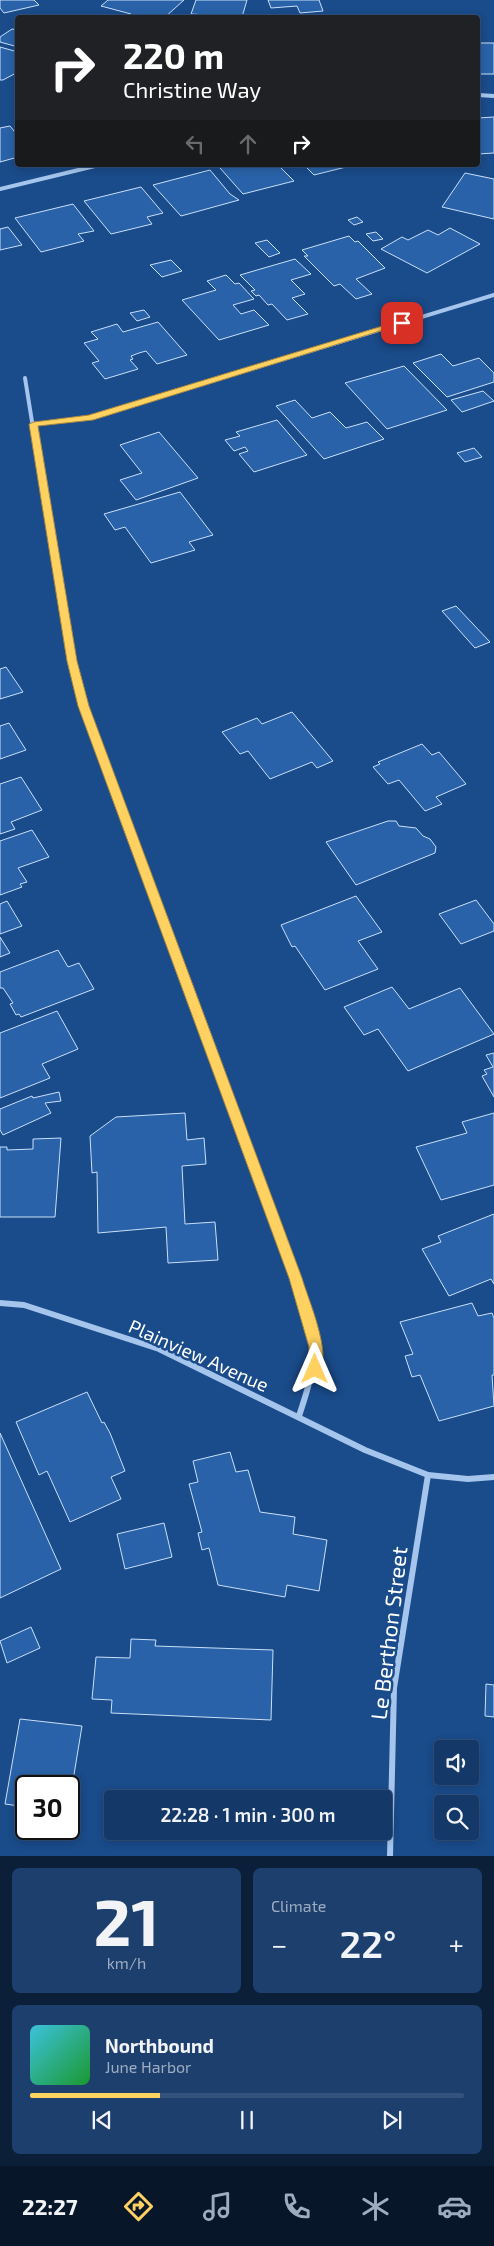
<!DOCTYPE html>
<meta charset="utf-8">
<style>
:root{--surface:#143868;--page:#1d3f6e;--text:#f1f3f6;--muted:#9dacc0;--line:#33527c;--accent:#ffd161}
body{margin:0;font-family:"Exo 2",sans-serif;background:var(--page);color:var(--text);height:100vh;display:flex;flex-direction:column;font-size:19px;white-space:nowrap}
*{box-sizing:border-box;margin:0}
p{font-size:16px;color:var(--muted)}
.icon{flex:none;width:28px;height:28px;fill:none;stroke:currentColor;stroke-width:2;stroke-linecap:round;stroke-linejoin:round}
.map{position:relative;height:1856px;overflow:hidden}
.sheet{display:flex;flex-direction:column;gap:12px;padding:12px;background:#0b1f39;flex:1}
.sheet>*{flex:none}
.guide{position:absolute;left:15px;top:15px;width:465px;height:152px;border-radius:5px;box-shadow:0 2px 8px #0003,0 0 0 1px var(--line);background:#202124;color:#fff;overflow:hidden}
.controls{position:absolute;left:434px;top:1740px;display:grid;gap:10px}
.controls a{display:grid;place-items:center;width:45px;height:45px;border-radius:5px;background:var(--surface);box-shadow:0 2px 8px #0003,0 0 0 1px var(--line);font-size:25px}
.speed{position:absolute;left:15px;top:1775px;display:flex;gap:10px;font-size:25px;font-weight:700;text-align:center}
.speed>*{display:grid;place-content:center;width:65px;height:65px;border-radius:50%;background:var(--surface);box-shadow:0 2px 8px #0003,0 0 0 1px var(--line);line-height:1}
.speed .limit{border:2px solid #111;border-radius:8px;background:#fff;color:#111}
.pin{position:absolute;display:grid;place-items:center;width:42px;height:42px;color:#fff;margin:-21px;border-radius:10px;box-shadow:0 2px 8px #0006}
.me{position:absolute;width:55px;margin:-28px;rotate:0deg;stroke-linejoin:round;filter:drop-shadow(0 0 4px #0008)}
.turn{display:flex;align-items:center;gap:18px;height:105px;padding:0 25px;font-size:22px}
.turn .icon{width:65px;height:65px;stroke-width:2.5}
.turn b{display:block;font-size:35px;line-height:42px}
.lanes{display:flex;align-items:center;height:48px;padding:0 25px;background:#0003;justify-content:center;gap:25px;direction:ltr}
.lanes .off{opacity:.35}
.big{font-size:38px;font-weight:600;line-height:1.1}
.sheet .tile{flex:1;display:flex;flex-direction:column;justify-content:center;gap:8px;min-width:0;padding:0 18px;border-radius:8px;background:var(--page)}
.sheet .dial{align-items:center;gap:0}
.dial b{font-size:65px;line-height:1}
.song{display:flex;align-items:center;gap:15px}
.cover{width:60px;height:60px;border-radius:8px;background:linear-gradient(135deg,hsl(190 70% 55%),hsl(130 70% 35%))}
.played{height:5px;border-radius:2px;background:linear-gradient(90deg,var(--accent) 30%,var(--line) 30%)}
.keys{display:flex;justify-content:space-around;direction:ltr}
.heat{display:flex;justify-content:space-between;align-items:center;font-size:28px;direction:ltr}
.sheet .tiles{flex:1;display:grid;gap:12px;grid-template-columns:1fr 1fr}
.tile:last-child{grid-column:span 2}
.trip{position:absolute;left:104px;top:1790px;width:288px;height:50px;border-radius:5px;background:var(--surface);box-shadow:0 2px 8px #0003,0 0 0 1px var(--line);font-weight:600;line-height:50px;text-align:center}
.menu{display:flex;height:80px;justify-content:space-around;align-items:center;background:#08162a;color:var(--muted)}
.menu .icon{width:35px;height:35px}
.menu .current{color:var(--accent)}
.menu b{font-size:22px;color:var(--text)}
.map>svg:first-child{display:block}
.building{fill:#2962a8;stroke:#cae0f9}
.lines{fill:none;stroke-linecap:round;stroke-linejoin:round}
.street-far2{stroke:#a5c5ed;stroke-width:4}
.street-far1{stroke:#a5c5ed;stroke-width:4.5}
.street{stroke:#a5c5ed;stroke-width:6}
.route{fill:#ffd161;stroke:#a6883f}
.labels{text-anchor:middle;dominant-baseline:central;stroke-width:5;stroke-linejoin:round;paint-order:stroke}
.street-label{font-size:19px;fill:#fff;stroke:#1a4b8a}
.near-street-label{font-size:22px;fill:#fff;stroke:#1a4b8a}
</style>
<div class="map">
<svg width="494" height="1856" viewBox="0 0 494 1856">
<rect width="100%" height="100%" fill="#1a4b8a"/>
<g class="building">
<polygon points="0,0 34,0 39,5 4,13 0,8"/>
<polygon points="108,0 184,0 164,18 126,18 131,14 101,6"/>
<polygon points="196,0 247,0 242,17 191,14"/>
<polygon points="268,0 319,0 323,11 300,13 297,6 271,8"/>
<polygon points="12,29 18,30 18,47 0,42 0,37"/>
<rect x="478" y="43" width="16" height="31"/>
<polygon points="0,47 18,52 18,72 3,80 0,80"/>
<polygon points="494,117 494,153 478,154 478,118"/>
<polygon points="10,126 18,136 18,157 0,162 0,128"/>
<polygon points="231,165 278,165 294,181 243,194 220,168"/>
<polygon points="304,165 354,165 314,175"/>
<polygon points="210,170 230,194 239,200 181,216 153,185"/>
<polygon points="465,173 494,179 494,219 442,207"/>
<polygon points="141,187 163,213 147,217 152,224 111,234 84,201"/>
<polygon points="73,204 94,231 78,234 84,241 41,252 15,218"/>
<polygon points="357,217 363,222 354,225 348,220"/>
<polygon points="8,227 22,245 0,250 0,229"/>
<polygon points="450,228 480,244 427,273 381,249 402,237 408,240 428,230 438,235"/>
<polygon points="376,232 383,239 373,241 366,234"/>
<polygon points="349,236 355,242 358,241 385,268 356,279 372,294 356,299 340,284 334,286 304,256 308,256 302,250"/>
<polygon points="267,240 280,253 269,257 255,243"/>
<polygon points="295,259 311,274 291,280 305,294 292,298 308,314 287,320 272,304 268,305 259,295 256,296 251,291 255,290 240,275"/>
<polygon points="171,260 182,271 162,277 150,265"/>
<polygon points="226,275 235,284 239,283 254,299 233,305 241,314 254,310 269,325 219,340 182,300 216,290 207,281"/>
<polygon points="144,310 150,317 137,321 130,313"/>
<polygon points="158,322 187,355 157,364 146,351 139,353 131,356 133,359 130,360 138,369 105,379 92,363 99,361 84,343 98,339 91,332 117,324 123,332"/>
<polygon points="441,354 453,366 479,358 494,373 494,382 447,397 413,363"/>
<polygon points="404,366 447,410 387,429 345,383"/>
<polygon points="483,391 494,401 462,412 451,400"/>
<polygon points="295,400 312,418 330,412 346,428 367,422 384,439 324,459 276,406"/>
<polygon points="277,420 307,455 254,472 239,454 248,451 245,447 234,451 225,440 240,436 236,432"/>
<polygon points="159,432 198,478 136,500 120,480 142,473 120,445"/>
<polygon points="474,448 482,457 465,462 457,453"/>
<polygon points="180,492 213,535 189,542 195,550 151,563 125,527 115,530 104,514"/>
<polygon points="456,606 490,642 475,648 442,611"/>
<polygon points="6,667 23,692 0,699 0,669"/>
<polygon points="292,712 333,761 317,768 312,762 270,779 248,751 240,754 222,732 257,718 262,724"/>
<polygon points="9,723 26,750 0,759 0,726"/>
<polygon points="422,744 432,755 439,752 466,784 436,797 442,804 425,811 399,780 388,784 373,767 380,764 378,762"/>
<polygon points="21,777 42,810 11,822 15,829 0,834 0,784"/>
<polygon points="388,821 396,821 399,826 416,828 423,836 430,839 436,847 435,853 356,885 326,842"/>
<polygon points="32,830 49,857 18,868 27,882 20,884 22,887 0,895 0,841"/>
<polygon points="356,896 382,932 358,941 378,969 325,990 295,946 292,947 281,925"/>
<polygon points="476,900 494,924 494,931 461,944 439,914"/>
<polygon points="7,901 22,926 0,934 0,904"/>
<polygon points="0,937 10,953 0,957"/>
<polygon points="58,950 68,967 79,963 94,989 21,1017 19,1014 16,1015 10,1004 13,1003 3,988 0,988 0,972"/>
<polygon points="392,987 409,1009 460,988 494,1034 408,1071 378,1029 364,1035 344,1007"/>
<polygon points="57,1011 78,1049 42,1064 50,1078 0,1098 0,1033"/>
<polygon points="494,1053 494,1097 482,1076 487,1074 484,1070 493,1067 486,1055"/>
<polygon points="59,1092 61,1101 45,1103 51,1113 3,1135 0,1130 0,1109 32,1096 33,1098"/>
<polygon points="185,1113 187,1140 204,1138 206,1164 182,1166 185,1224 215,1222 218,1260 168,1263 166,1227 98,1233 97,1172 92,1173 90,1136 116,1117"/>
<polygon points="494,1113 494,1185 441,1200 416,1147 467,1133 462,1122"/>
<polygon points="61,1138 55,1217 0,1217 0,1147 7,1147 7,1150 33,1149 33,1139"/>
<polygon points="494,1214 494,1284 491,1279 449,1296 422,1249 441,1242 438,1236"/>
<polygon points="472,1303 478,1316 492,1313 494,1318 494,1375 492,1375 494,1406 439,1421 420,1375 412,1377 405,1356 413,1354 400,1322"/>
<polygon points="87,1392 102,1423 104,1422 110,1433 125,1471 111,1477 121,1499 70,1522 47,1471 39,1475 16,1422"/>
<polygon points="0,1433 61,1569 0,1598"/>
<polygon points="230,1452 236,1472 248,1470 260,1512 295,1517 293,1534 327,1540 319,1591 287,1585 285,1597 218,1585 209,1548 202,1550 198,1533 202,1532 189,1484 198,1482 193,1461"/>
<polygon points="164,1523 172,1557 125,1569 117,1534"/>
<polygon points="31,1627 40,1648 7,1663 0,1641"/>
<polygon points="131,1639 156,1640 155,1646 273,1650 271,1720 111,1713 112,1700 92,1699 96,1657 130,1658"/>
<polygon points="486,1684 494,1685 494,1717 485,1716"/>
<polygon points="20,1719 82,1726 69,1805 69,1786 26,1786 26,1807 5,1804"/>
</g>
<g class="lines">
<g class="street-far2">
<polyline points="478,95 494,96"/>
<polyline points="0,189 99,165"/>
<polyline points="25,378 38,459"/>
<polyline points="34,424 90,418 494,295"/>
</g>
<polyline class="street-far1" points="38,458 72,661 84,706 215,1063"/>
<g class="street">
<path d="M215,1061L310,1321C318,1359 311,1380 299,1416"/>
<polyline points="0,1303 24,1305 159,1349 365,1450 428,1475 468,1479 494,1477"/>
<polyline points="390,1856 394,1688 428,1475"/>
</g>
</g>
<path class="route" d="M399,321L406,323L93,420L38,426L77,661L89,706L302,1278C309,1302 331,1350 320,1374L315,1375L310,1374L308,1369L309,1347L289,1278L78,706L67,661L29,424L34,422L89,415Z"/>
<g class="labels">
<g class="street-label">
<text transform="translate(199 1355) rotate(24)">Plainview Avenue</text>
</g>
<g class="near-street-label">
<text transform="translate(388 1633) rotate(-83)">Le Berthon Street</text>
</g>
</g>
</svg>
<div class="controls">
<a><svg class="icon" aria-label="sound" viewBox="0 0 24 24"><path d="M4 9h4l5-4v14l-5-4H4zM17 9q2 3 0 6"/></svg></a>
<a><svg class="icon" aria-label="search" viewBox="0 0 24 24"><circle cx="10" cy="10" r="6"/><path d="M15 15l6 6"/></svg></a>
</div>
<div class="speed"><div class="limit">30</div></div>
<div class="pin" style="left:402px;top:323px;background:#d93025"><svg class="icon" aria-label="arrive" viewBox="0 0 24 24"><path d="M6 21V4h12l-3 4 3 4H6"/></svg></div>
<svg class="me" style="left:315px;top:1369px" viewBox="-20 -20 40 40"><path d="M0-17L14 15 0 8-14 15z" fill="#ffd161" stroke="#fff" stroke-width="4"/></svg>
<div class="trip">22:28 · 1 min · 300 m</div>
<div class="guide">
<div class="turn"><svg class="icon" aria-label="right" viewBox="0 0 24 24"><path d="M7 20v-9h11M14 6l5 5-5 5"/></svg><div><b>220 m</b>Christine Way</div></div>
<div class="lanes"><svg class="icon off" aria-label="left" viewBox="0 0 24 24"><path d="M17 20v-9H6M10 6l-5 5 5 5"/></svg><svg class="icon off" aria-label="ahead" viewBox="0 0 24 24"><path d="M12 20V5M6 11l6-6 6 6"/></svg><svg class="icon" aria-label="right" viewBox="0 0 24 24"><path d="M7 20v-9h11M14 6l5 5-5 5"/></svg></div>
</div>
</div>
<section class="sheet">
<div class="tiles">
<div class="tile dial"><b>21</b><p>km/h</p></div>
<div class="tile"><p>Climate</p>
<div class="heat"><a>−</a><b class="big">22°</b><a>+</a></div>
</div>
<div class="tile">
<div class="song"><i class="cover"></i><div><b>Northbound</b><p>June Harbor</p></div></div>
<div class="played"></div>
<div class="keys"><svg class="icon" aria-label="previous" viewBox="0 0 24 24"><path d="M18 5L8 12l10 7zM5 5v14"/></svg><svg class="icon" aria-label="pause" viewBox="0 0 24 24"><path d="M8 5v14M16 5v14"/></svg><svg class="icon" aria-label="next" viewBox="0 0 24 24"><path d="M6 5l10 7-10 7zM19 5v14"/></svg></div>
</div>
</div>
</section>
<nav class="menu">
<b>22:27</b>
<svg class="icon current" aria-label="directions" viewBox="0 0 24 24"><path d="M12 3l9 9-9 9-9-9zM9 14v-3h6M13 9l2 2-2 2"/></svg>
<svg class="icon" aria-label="music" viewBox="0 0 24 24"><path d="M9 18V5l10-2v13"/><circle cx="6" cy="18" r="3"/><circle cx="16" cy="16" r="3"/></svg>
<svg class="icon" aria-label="phone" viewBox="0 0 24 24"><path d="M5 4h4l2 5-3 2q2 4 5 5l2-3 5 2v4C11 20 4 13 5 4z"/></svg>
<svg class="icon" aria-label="climate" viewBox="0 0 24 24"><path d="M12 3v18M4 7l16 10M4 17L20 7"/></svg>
<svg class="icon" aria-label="car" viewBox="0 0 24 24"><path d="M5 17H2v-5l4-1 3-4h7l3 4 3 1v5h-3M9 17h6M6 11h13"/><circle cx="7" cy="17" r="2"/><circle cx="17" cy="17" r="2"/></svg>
</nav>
